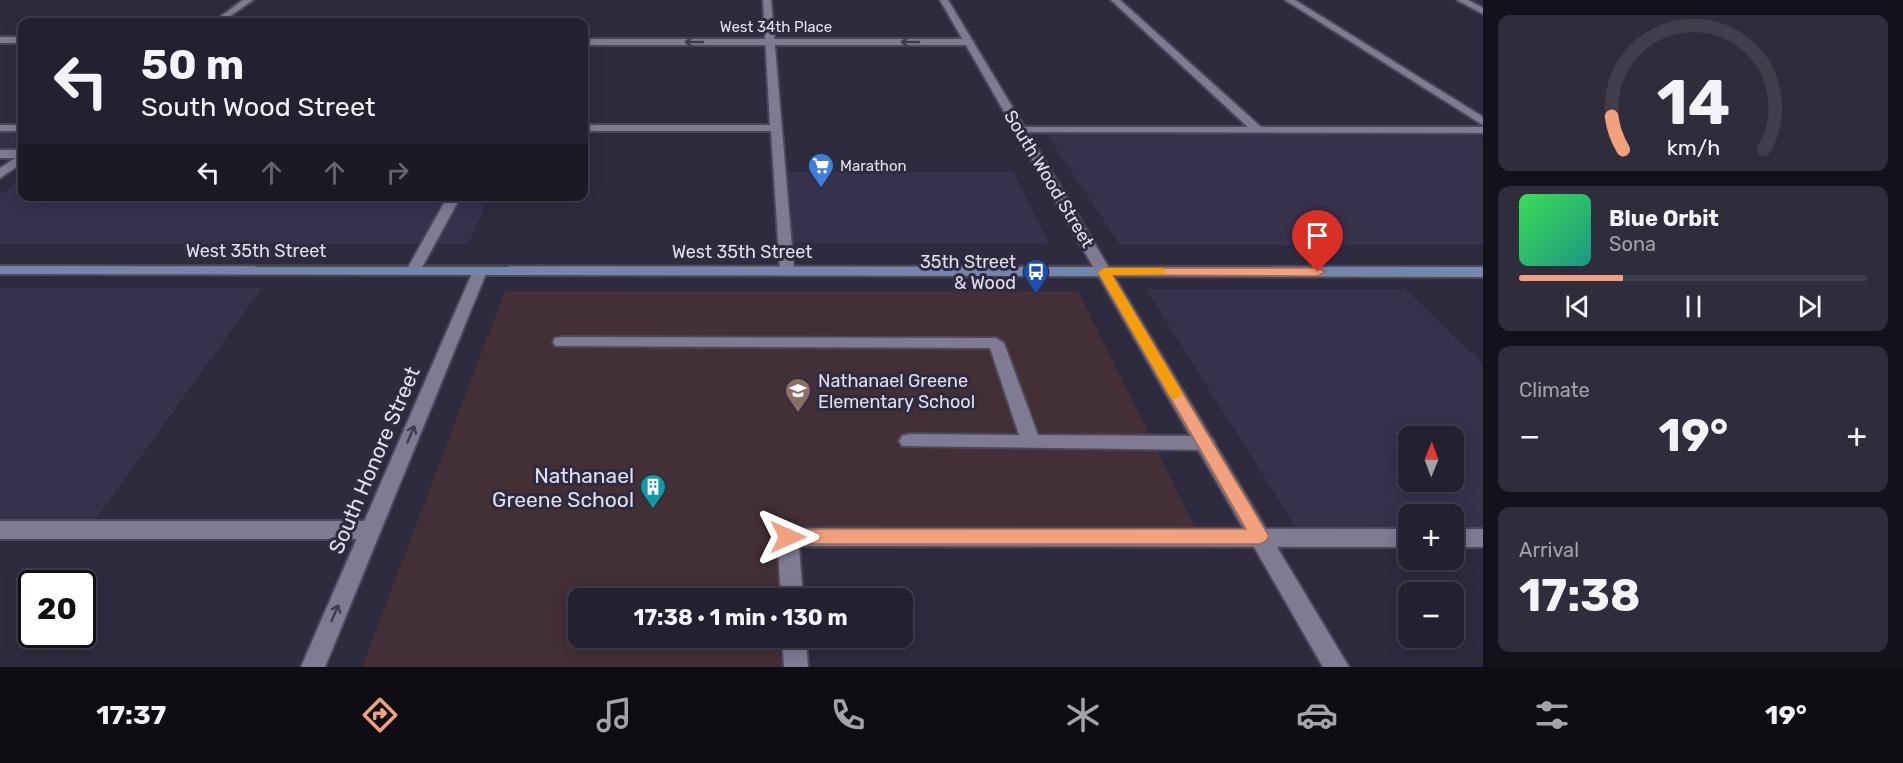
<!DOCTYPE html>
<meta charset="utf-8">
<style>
:root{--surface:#23202f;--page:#2f2d3b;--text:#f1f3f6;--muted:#a3a3aa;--line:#403e4b;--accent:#f2a17e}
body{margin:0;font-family:Rubik,sans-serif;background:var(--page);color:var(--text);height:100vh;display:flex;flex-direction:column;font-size:22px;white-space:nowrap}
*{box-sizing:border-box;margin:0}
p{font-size:20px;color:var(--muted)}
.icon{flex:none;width:33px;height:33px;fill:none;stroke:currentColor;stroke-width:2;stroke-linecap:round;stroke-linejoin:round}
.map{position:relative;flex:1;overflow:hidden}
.drawer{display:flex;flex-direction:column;gap:15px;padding:15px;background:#13121a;width:420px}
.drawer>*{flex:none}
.hud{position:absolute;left:18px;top:18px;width:570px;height:183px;border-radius:12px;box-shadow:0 3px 15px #0003,0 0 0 2px var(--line);background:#23202f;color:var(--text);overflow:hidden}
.needle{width:39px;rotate:1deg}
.tools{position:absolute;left:1398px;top:426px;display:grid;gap:12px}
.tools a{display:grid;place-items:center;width:66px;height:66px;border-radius:12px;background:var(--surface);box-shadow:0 3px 15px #0003,0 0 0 2px var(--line);font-size:30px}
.speed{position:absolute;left:18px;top:570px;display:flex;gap:12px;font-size:30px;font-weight:700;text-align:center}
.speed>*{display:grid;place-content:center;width:78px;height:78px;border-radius:50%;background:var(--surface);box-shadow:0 3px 15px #0003,0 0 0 2px var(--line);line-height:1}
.speed .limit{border:3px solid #111;border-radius:9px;background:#fff;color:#111}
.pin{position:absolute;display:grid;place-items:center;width:51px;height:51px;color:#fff;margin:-62px -26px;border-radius:50% 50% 50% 0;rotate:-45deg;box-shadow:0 0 6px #0007}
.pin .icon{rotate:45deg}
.me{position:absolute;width:66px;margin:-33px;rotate:90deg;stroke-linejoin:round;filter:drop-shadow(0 0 4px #0008)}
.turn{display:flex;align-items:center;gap:21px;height:126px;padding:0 24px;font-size:27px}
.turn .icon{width:78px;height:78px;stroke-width:2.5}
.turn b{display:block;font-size:42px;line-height:51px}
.lanes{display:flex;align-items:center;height:57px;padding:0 24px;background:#0003;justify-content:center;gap:30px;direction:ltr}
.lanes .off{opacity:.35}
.big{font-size:45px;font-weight:700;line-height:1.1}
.drawer .tile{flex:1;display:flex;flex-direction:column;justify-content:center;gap:9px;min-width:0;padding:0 21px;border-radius:12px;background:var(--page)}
.drawer .dial{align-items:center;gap:0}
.dial svg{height:156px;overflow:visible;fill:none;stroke:var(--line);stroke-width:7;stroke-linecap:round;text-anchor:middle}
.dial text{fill:var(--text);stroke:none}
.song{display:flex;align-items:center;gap:18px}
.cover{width:72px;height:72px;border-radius:9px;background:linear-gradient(135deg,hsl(130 70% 55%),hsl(170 70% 35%))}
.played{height:6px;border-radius:3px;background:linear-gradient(90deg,var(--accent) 30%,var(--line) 30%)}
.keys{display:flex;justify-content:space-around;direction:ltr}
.heat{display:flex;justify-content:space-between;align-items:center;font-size:33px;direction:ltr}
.trip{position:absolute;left:568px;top:588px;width:345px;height:60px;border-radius:12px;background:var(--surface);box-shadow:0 3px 15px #0003,0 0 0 2px var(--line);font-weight:700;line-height:60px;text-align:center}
.dock{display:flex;height:96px;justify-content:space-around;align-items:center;background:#0e0d13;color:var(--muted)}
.dock .icon{width:42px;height:42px}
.dock .current{color:var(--accent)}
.dock b{font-size:27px;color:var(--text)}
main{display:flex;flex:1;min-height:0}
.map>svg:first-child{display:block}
.built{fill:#37314c;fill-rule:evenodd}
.education{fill:#432f36}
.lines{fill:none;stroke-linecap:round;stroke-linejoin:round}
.service-casing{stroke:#4c485a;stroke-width:4}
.minor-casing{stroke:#4c485a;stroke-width:4}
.tertiary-casing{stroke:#4c485a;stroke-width:4}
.secondary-casing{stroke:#4c485a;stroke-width:4}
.service{fill:#7f7b93;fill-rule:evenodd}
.minor{fill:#7f7b93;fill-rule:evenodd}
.tertiary{fill:#7f7b93;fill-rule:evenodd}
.secondary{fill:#7585ab;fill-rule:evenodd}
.oneway{stroke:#3f3b50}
.route{fill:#f2a17e;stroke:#9d6952;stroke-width:1.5}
.slow{fill:#f59e0b}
.labels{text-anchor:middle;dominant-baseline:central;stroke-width:6;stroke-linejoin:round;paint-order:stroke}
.far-street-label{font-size:15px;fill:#e2e0ee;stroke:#2f2b3f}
.far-poi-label{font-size:15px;fill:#e2e0ee;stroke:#2f2b3f;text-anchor:start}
.street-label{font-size:18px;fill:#e2e0ee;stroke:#2f2b3f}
.poi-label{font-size:18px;fill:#e2e0ee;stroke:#2f2b3f;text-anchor:end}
.near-street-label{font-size:21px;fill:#e2e0ee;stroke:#2f2b3f}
.near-poi-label{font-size:21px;fill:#e2e0ee;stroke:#2f2b3f;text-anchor:end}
</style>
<main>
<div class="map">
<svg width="1483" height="667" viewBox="0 0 1483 667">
<rect width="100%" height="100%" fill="#2f2b3f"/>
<g class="built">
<polygon points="0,127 22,127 22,144 0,159"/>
<polygon points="1044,130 1471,130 1483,138 1483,245 1120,245"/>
<polygon points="779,172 1013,172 1049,243 784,243"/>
<polygon points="22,178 22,196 489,197 468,244 0,244 0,195"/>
<polygon points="0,288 262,288 88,530 0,530"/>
<path d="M1146,289H1405L1483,364V538H1454V514H1408V538L1302,537ZM1408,436H1454V482H1408Z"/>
</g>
<polygon class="education" points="505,291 1078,291 1200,537 788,537 792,598 579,598 579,638 794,638 796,667 362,667"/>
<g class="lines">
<defs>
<g id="service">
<polygon points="763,0 771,0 794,271 787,275 780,271 771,131 584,131 584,125 770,125"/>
<polygon points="1111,0 1120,0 1261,127 1483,127 1483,133 1016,132 1016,128 1020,127 1248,127"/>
<polygon points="1457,0 1468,0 1483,8 1483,14"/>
<rect x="0" y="125" width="22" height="6"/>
<rect x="0" y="150" width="22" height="8"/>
<polygon points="448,196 461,196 420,271 418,274 408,274 406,271"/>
<polygon points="561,337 996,338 1004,343 1038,435 1205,436 1212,438 1215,443 1212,448 1205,450 902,446 899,441 902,436 909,434 1019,435 990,348 555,346 553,342 555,338"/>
<polygon points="0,521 370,521 378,524 381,530 378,536 370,539 0,539"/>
<polygon points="788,528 1408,529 1408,547 799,546 803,598 781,598 777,537 780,531"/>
<rect x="1454" y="529" width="29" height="18"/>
<polygon points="782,638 806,638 808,667 784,667"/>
</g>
<g id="minor">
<polygon points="243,0 253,0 222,22 213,22"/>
<polygon points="1285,0 1295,0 1483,117 1483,125"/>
<rect x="0" y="37" width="22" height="6"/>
<polygon points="584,39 969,39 974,42 969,45 584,45"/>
<polygon points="22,154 22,163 0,178 0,168"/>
<polygon points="480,267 487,271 325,667 301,667 473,271"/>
</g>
<polygon id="tertiary" points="940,0 948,0 1349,667 1323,667"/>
<polygon id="secondary" points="0,266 1483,267 1483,277 0,274"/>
</defs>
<use href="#service" class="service-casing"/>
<use href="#minor" class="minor-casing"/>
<use href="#tertiary" class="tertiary-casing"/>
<use href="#secondary" class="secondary-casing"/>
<use href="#service" class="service"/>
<use href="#minor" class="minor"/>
<use href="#tertiary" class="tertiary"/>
<use href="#secondary" class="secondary"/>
</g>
<defs><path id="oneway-shaft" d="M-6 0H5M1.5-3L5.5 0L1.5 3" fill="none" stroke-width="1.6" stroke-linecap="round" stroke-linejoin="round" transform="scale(1.5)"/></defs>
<g class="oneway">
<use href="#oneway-shaft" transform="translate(694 42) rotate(-180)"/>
<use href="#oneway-shaft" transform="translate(910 42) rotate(-180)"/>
<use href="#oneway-shaft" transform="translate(411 434) rotate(-67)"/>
<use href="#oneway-shaft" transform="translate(335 613) rotate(-67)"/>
</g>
<polygon class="route" points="1104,268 1318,268 1325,272 1318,276 1112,275 1266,531 1269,536 1266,541 1260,544 788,544 782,542 779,537 782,531 788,529 1246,529 1098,272"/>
<polygon class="slow" points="1161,268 1165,269 1165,274 1112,275 1183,394 1176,399 1171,398 1098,272 1104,268"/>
<defs>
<symbol id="supermarket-pin" viewBox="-11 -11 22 30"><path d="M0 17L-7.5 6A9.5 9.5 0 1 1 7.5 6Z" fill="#3f7fe0" stroke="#2f2b3f"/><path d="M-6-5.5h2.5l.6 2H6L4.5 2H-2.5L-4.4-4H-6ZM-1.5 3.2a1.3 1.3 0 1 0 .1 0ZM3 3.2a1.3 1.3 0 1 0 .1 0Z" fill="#fff"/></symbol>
<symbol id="bus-pin" viewBox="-11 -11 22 30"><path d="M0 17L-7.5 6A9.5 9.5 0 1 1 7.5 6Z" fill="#1a4fb4" stroke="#2f2b3f"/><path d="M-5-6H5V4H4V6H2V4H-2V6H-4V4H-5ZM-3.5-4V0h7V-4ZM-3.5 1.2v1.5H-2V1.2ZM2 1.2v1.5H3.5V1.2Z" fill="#fff"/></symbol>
<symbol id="school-pin" viewBox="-11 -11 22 30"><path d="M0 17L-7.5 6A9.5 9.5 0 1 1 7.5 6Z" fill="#8d6e63" stroke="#2f2b3f"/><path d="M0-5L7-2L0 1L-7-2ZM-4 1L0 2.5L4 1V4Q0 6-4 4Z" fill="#fff"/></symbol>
<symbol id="building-pin" viewBox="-11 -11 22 30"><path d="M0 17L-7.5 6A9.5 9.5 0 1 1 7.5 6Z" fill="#0f9aa8" stroke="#2f2b3f"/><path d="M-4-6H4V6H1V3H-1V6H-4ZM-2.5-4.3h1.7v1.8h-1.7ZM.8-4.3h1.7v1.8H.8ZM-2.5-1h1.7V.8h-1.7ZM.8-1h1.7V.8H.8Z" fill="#fff"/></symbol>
</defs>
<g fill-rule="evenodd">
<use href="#supermarket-pin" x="806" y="151" width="30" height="40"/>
<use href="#bus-pin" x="1021" y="257" width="30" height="40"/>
<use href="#school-pin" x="783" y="376" width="30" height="40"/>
<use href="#building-pin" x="638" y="472" width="30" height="40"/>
</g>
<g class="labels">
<g class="far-street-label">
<text x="776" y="27">West 34th Place</text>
</g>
<g class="far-poi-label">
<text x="840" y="166">Marathon</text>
</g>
<g class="street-label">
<text transform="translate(1049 179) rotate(59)">South Wood Street</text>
<text x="256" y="251">West 35th Street</text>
<text x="742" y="252">West 35th Street</text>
</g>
<g class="poi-label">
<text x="1016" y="262">35th Street<tspan x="1016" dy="21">&amp; Wood</tspan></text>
<text x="818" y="381" text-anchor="start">Nathanael Greene<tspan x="818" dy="21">Elementary School</tspan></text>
</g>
<g class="near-street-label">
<text transform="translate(374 460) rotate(-67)">South Honore Street</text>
</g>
<g class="near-poi-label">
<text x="634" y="475">Nathanael<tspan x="634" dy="24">Greene School</tspan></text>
</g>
</g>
</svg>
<div class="tools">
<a><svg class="needle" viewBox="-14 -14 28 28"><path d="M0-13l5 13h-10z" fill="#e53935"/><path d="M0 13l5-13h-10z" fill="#a3a3aa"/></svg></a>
<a>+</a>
<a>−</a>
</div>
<div class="speed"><div class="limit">20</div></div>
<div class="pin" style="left:1318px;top:272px;background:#d93025"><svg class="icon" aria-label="arrive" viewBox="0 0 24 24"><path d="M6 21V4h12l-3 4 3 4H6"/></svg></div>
<svg class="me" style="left:788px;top:537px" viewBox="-20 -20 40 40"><path d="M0-17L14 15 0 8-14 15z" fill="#f2a17e" stroke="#fff" stroke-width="4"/></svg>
<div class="trip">17:38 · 1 min · 130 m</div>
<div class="hud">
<div class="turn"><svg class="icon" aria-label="left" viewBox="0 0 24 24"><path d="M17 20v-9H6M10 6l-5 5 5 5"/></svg><div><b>50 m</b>South Wood Street</div></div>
<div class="lanes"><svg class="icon" aria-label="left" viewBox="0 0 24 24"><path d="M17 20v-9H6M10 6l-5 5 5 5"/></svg><svg class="icon off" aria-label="ahead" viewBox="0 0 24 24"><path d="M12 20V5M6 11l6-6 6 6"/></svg><svg class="icon off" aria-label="ahead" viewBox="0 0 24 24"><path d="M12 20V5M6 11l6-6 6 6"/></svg><svg class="icon off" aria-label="right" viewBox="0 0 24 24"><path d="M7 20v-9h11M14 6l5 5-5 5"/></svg></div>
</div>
</div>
<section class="drawer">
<div class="tile dial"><svg viewBox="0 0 100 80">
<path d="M14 69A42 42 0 1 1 86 69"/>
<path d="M14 69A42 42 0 0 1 8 52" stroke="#f2a17e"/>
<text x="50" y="56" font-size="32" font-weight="700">14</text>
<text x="50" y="72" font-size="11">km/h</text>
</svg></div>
<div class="tile">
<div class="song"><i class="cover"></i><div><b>Blue Orbit</b><p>Sona</p></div></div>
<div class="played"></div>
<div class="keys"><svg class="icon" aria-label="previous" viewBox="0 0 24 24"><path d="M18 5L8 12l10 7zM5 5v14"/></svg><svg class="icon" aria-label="pause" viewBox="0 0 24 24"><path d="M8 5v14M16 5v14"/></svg><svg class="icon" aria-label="next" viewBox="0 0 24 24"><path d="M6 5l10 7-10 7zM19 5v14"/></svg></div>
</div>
<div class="tile"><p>Climate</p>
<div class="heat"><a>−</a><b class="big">19°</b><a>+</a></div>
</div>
<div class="tile"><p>Arrival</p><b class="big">17:38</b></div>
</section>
</main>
<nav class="dock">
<b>17:37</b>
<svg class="icon current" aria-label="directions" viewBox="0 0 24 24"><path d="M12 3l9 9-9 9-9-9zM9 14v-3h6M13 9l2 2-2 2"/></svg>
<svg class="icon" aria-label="music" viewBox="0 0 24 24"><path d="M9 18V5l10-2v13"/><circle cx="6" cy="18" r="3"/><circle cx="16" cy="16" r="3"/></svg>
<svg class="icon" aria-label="phone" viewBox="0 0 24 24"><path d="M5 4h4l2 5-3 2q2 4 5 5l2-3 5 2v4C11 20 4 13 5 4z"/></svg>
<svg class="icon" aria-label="climate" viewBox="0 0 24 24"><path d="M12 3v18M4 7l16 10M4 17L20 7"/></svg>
<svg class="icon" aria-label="car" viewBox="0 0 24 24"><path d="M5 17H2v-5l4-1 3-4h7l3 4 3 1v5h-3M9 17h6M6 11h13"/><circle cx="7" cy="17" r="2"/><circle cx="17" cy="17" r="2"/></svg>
<svg class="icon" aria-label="filters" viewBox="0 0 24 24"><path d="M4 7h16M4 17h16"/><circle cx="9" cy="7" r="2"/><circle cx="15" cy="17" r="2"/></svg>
<b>19°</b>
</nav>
